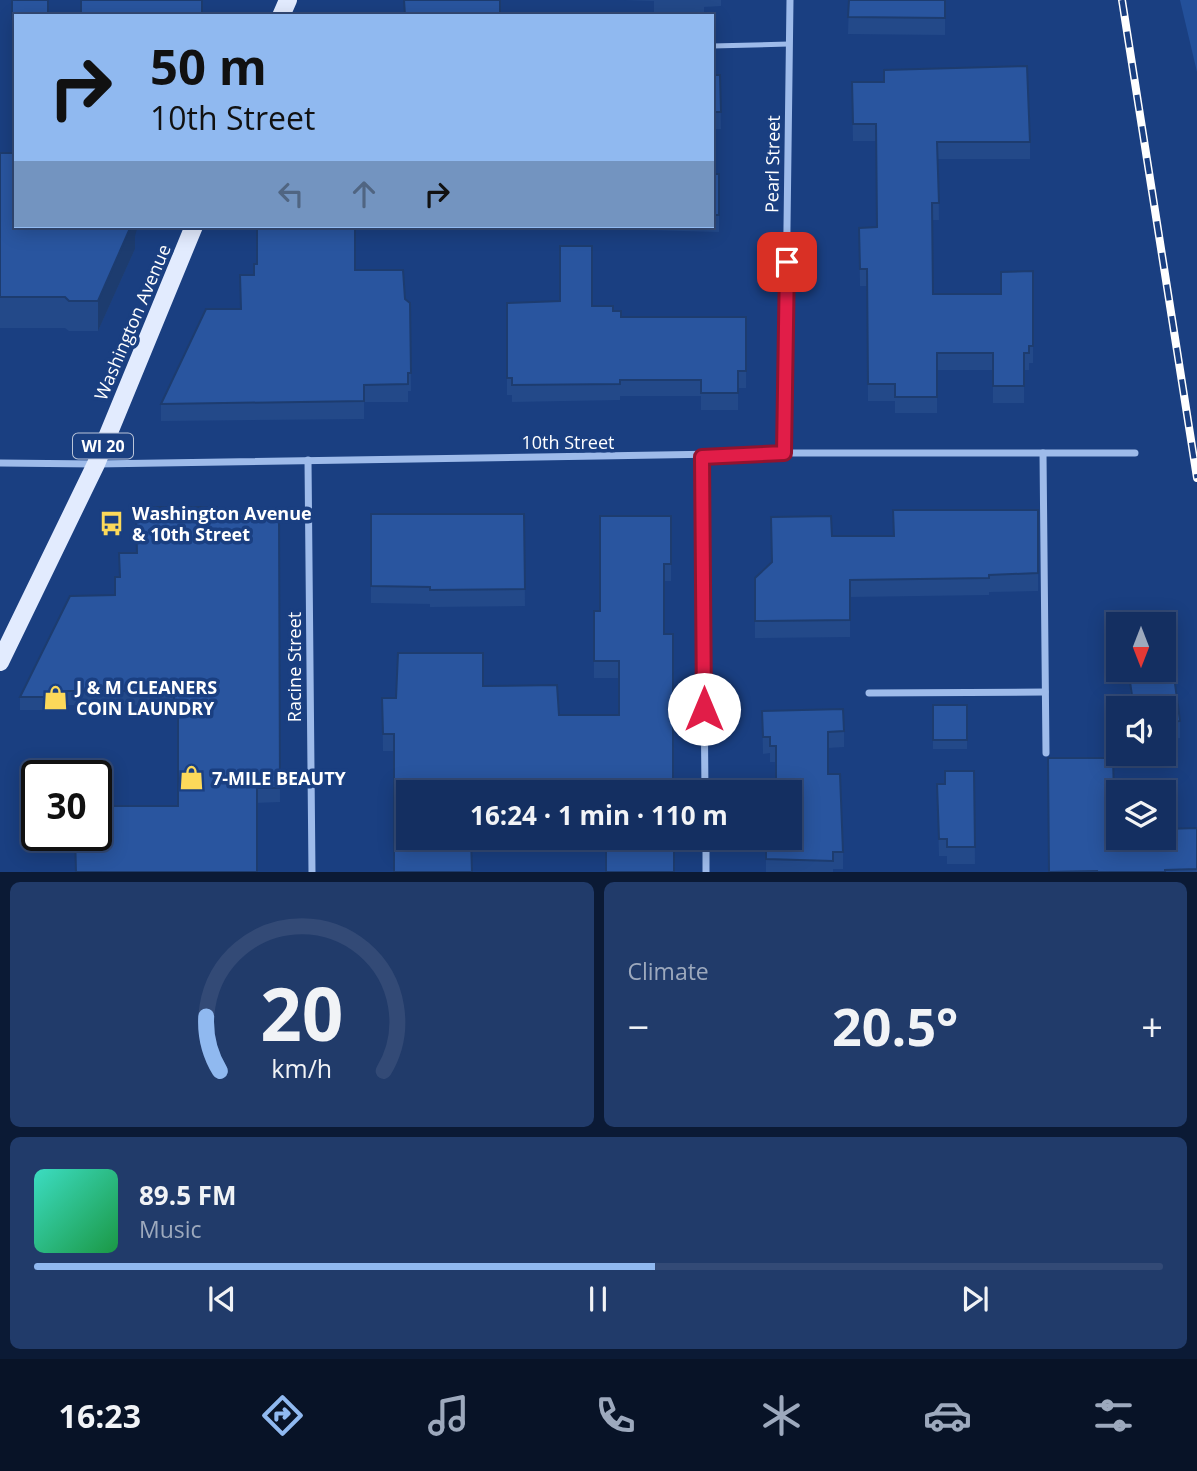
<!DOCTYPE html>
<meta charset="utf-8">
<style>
:root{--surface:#142f61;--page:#213b6a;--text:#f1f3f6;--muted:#9da9bd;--line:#334a76;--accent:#90b9f0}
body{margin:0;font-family:"Open Sans",sans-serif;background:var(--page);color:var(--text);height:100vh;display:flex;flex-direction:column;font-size:26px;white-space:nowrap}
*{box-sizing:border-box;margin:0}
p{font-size:23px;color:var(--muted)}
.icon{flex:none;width:38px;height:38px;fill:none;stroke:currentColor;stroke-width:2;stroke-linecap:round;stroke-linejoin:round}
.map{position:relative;height:872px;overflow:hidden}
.drawer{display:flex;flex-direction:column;gap:10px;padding:10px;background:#0b1a35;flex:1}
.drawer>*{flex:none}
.top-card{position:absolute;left:14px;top:14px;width:700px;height:214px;border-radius:0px;box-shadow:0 4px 18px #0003,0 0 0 2px var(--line);background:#90b9f0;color:#111;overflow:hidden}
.needle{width:46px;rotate:180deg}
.buttons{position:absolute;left:1106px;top:612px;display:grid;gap:14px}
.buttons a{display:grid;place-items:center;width:70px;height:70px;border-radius:0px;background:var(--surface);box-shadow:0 4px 18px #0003,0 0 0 2px var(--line);font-size:35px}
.speed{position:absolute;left:21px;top:760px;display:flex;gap:14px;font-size:35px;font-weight:700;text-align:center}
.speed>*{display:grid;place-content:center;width:91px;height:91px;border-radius:50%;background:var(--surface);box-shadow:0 4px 18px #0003,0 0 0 2px var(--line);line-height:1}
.speed .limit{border:4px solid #111;border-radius:10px;background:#fff;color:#111}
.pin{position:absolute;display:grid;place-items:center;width:60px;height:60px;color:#fff;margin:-30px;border-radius:14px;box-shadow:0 4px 10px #0006}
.me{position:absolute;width:77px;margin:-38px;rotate:0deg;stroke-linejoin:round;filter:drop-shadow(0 0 5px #0008)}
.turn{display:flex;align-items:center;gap:24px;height:147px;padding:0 21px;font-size:32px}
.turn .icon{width:91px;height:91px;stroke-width:2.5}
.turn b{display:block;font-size:49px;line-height:60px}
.lanes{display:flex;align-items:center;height:66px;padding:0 21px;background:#0003;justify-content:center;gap:35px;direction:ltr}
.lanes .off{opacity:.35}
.big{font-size:52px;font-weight:700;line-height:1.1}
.drawer .widget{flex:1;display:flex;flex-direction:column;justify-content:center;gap:10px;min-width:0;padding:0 24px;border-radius:10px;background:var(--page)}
.drawer .dial{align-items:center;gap:0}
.dial svg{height:182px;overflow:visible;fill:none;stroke:var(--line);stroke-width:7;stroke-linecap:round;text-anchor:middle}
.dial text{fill:var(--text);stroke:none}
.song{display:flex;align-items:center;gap:21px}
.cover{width:84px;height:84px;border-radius:10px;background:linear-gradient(135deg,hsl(170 70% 55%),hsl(140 70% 35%))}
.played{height:7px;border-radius:4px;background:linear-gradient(90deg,var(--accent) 55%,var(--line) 55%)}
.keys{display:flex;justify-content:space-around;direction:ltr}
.heat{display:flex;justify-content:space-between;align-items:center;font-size:38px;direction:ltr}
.drawer .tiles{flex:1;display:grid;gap:10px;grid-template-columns:1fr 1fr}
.widget:last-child{grid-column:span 2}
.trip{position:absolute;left:396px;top:780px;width:406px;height:70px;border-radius:0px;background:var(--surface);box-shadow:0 4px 18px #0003,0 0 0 2px var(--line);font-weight:700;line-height:70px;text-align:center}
.tab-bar{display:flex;height:112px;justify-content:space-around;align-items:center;background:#081327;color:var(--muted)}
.tab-bar .icon{width:49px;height:49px}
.tab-bar .selected{color:var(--accent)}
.tab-bar b{font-size:32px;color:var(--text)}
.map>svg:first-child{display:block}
.green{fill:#23509a}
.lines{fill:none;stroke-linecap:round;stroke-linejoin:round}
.service{stroke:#9ebbea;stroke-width:5}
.minor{stroke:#9ebbea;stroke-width:7}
.primary{stroke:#e2ebfe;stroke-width:18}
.rail-casing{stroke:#fff;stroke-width:8}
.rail{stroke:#1a3f81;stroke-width:5;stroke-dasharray:16;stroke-linecap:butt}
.wall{fill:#234989}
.shaded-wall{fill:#1d3c6f}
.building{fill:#29559f;stroke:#1d3c6f;stroke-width:2}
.route-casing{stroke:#92132f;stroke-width:18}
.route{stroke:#e11d48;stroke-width:12}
.labels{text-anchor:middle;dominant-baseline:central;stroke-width:7;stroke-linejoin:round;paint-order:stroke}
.shield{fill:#1a3f81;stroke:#bac5d9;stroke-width:2}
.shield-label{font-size:16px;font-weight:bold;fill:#fff}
.street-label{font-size:18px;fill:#fff;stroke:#1a3f81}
.poi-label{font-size:18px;font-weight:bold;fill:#fff;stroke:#1a3f81;text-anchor:start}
</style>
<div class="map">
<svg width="1197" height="873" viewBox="0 0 1197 873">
<rect width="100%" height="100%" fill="#1a3f81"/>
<polygon class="green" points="1180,0 1197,0 1197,72"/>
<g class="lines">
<polyline class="service" points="712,46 789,44"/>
<g class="minor">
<polyline points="784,453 790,0"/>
<polyline points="1043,453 1046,753"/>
<polyline points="702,457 705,793"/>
<polyline points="308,460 312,873"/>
<polyline points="0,463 96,464 784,453 1135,453"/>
<polyline points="869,693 1045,692"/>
<polyline points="706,838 706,873"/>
</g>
<g class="primary">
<polyline points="281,16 288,0"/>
<polyline points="0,662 96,464 194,226"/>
</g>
<defs>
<polyline id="rail" points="1122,0 1197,478"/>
</defs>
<use href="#rail" class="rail-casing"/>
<use href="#rail" class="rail"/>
</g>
<g class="wall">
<polygon points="12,0 16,16 16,33 12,33"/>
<polygon points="624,0 721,0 721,6 704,7 704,14 654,15 654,1"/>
<polygon points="849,0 945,0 945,35 848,34"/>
<polygon points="712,75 720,75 721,129 712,129"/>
<polygon points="852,99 1030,142 1030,159 938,159 939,220 933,220 933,294 1001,294 1033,271 1033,363 1029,363 1029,370 1024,370 1024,403 993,403 993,370 937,370 937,413 895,413 895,401 868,401 867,286 860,286 859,228 877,227 876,141 853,141"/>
<polygon points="0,153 135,236 135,249 98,331 69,331 65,328 0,328"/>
<polygon points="712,174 719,174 719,232 645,230 645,226 712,226"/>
<polygon points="355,270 405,299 410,303 411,391 408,391 408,402 364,402 364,419 161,421 161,404 241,309 254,275"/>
<polygon points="507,303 592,306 621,317 746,317 746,388 738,388 738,410 701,410 701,396 620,396 620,400 512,402 512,395 507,395"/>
<polygon points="1038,510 1038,591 989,592 989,595 850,597 850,637 755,638 755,578 832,536 894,536"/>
<polygon points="217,514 279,514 280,802 178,806 178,717 174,717 174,705 60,705 60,710 20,710 20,697 115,595 119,577 136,553"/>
<polygon points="371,514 524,514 525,606 430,607 430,604 371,603"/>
<polygon points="600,516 671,516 671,581 664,581 664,634 673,634 673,793 408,793 408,838 485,838 485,843 471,843 472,872 394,872 394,751 383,751 382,698 396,698 398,653 483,653 483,686 557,685 559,715 619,715 619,678 594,678 594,611 600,611"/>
<polygon points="1130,682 1180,721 1180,738 1164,740 1164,709 1131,709"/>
<rect x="933" y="705" width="34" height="44"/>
<polygon points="762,711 844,731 844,747 828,748 828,774 843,852 843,869 833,869 833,872 766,872 766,838 789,838 776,762 770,762 770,753 763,754"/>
<polygon points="1048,758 1115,831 1197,828 1197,872 1049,872"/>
<polygon points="974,771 975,864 947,864 947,856 939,856 937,784 945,784"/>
</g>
<polygon class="shaded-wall" points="131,226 138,226 135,236 135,249 98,331 98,301"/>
<g class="building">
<polygon points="12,0 48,0 48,16 16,16 16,19 12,19"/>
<rect x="81" y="0" width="121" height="16"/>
<polygon points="404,0 500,0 500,16 405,16"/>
<polygon points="849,0 945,0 945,18 848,17"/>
<polygon points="1027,66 1030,142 937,142 939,203 932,203 933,294 1001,294 1001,272 1033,271 1033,346 1029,346 1029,353 1024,353 1024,386 993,386 993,353 937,353 937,397 895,397 895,384 868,384 867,269 860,269 859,228 877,227 876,124 853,124 852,82 884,82 884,70"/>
<polygon points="712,75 720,75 721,112 712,112"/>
<polygon points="0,153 16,153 16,226 131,226 98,301 69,301 65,297 0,297"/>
<rect x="712" y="174" width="7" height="41"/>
<polygon points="257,226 355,226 355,270 403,270 405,299 410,303 411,373 408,373 408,384 364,385 364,401 161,404 206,309 241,309 240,275 254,275 254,264 257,264"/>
<polygon points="560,246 592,246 592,306 613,306 613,311 621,311 621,317 746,317 746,371 738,371 738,393 701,393 701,380 620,380 620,384 512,385 512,378 507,378 507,303 560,301"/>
<polygon points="142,507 217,507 217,514 279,514 280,788 257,788 257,872 76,872 75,835 96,835 96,806 178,806 178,703 174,703 174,691 60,691 60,697 20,697 70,596 115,595 115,577 120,577 119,553 137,553 136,513 143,513"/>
<polygon points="893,510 1038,510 1038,573 989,575 989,578 850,580 850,620 755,621 755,578 772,562 771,517 831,516 832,536 894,536"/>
<polygon points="371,514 524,514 525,589 430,590 430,587 371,586"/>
<polygon points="600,516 671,516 671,564 664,564 664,634 673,634 673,793 606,793 606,782 485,785 485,793 408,793 408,838 471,838 472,872 394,872 394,734 383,734 382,698 396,698 398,653 483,653 483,686 557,685 559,715 619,715 619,661 594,661 594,611 600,611"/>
<polygon points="1174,676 1180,721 1164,723 1164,709 1134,709 1130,682"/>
<rect x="933" y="705" width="34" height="35"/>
<polygon points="843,709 844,731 828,732 828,774 840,774 843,852 833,852 833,861 766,859 766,838 789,838 789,793 776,793 776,746 770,746 770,737 763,737 762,711"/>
<polygon points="1048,758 1113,758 1115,831 1118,831 1118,838 1164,838 1164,829 1197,828 1197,869 1165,870 1165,872 1097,872 1097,871 1049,872"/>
<polygon points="945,771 974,771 975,847 947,847 947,839 939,839 937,784 945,784"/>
<rect x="606" y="838" width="68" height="34"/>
</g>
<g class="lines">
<defs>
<polyline id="route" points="704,709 702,457 784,453 787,262"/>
</defs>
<use href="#route" class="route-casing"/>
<use href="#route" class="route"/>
</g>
<defs>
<symbol id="bus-bare" viewBox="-9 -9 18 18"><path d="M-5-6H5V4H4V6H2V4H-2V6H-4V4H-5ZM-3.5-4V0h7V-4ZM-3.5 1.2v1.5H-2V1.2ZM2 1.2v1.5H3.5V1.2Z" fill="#fcd95a" stroke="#1a3f81" stroke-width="2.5" paint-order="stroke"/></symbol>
<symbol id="shop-bare" viewBox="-9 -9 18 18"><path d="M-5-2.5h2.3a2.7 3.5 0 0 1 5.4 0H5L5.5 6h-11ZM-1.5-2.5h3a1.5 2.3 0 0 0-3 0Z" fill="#fcd95a" stroke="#1a3f81" stroke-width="2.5" paint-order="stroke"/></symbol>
</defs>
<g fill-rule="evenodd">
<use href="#bus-bare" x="94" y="506" width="35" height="35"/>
<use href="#shop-bare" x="38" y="680" width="35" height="35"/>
<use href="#shop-bare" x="174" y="760" width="35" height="35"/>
</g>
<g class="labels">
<rect class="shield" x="73" y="433.5" width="60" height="25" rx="5"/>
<g class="shield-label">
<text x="103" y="446">WI 20</text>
</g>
<g class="street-label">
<text transform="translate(772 164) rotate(-89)">Pearl Street</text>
<text transform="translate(132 322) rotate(-67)">Washington Avenue</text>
<text x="568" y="442">10th Street</text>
<text transform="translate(294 667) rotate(-90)">Racine Street</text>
</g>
<g class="poi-label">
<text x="132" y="513">Washington Avenue<tspan x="132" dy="21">&amp; 10th Street</tspan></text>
<text x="76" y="687">J &amp; M CLEANERS<tspan x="76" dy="21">COIN LAUNDRY</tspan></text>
<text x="212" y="778">7-MILE BEAUTY</text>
</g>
</g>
</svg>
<div class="buttons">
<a><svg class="needle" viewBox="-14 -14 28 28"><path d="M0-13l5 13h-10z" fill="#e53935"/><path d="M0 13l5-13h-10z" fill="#9da9bd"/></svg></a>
<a><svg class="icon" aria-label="sound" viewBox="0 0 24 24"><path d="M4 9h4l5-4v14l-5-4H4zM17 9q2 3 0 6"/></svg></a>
<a><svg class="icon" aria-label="layers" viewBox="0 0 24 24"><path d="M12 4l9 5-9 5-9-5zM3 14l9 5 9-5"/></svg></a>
</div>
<div class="speed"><div class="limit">30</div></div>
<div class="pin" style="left:787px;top:262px;background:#d93025"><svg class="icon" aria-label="arrive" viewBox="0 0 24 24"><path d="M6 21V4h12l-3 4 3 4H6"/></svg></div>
<svg class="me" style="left:704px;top:709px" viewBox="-20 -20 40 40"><circle r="19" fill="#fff"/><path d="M0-13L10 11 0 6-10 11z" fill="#e11d48"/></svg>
<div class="trip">16:24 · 1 min · 110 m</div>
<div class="top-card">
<div class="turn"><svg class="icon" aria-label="right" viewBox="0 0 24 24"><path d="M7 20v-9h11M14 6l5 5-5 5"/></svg><div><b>50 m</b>10th Street</div></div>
<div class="lanes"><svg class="icon off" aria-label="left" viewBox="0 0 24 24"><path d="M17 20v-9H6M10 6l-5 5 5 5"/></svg><svg class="icon off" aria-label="ahead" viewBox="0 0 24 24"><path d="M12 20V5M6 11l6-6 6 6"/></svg><svg class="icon" aria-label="right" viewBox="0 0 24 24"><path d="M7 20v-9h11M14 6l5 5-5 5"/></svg></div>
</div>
</div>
<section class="drawer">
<div class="tiles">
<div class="widget dial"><svg viewBox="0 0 100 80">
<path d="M14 69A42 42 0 1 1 86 69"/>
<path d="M14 69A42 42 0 0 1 8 45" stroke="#90b9f0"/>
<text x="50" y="56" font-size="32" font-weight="700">20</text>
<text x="50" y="72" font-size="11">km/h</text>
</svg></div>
<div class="widget"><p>Climate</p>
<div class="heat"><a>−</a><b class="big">20.5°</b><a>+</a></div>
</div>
<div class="widget">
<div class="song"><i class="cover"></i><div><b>89.5 FM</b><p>Music</p></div></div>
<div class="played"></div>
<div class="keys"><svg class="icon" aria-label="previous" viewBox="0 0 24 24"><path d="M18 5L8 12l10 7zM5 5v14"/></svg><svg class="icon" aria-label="pause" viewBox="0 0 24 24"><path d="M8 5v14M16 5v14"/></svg><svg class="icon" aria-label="next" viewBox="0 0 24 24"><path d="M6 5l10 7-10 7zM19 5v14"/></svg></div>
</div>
</div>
</section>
<nav class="tab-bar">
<b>16:23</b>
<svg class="icon selected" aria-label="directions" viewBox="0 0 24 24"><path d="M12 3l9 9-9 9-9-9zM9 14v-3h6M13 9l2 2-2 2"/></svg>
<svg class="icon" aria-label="music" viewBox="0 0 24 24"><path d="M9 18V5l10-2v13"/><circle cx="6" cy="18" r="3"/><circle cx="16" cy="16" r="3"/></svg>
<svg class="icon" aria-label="phone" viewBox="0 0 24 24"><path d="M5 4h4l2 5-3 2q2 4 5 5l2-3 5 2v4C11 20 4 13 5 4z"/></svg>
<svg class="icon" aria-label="climate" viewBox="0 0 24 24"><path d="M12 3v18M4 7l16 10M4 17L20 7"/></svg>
<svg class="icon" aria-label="car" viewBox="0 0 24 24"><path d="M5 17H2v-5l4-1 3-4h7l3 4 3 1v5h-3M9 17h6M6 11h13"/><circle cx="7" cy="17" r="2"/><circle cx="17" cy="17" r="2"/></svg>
<svg class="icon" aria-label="filters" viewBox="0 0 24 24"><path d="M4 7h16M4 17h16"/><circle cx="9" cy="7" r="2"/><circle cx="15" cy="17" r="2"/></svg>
</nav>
